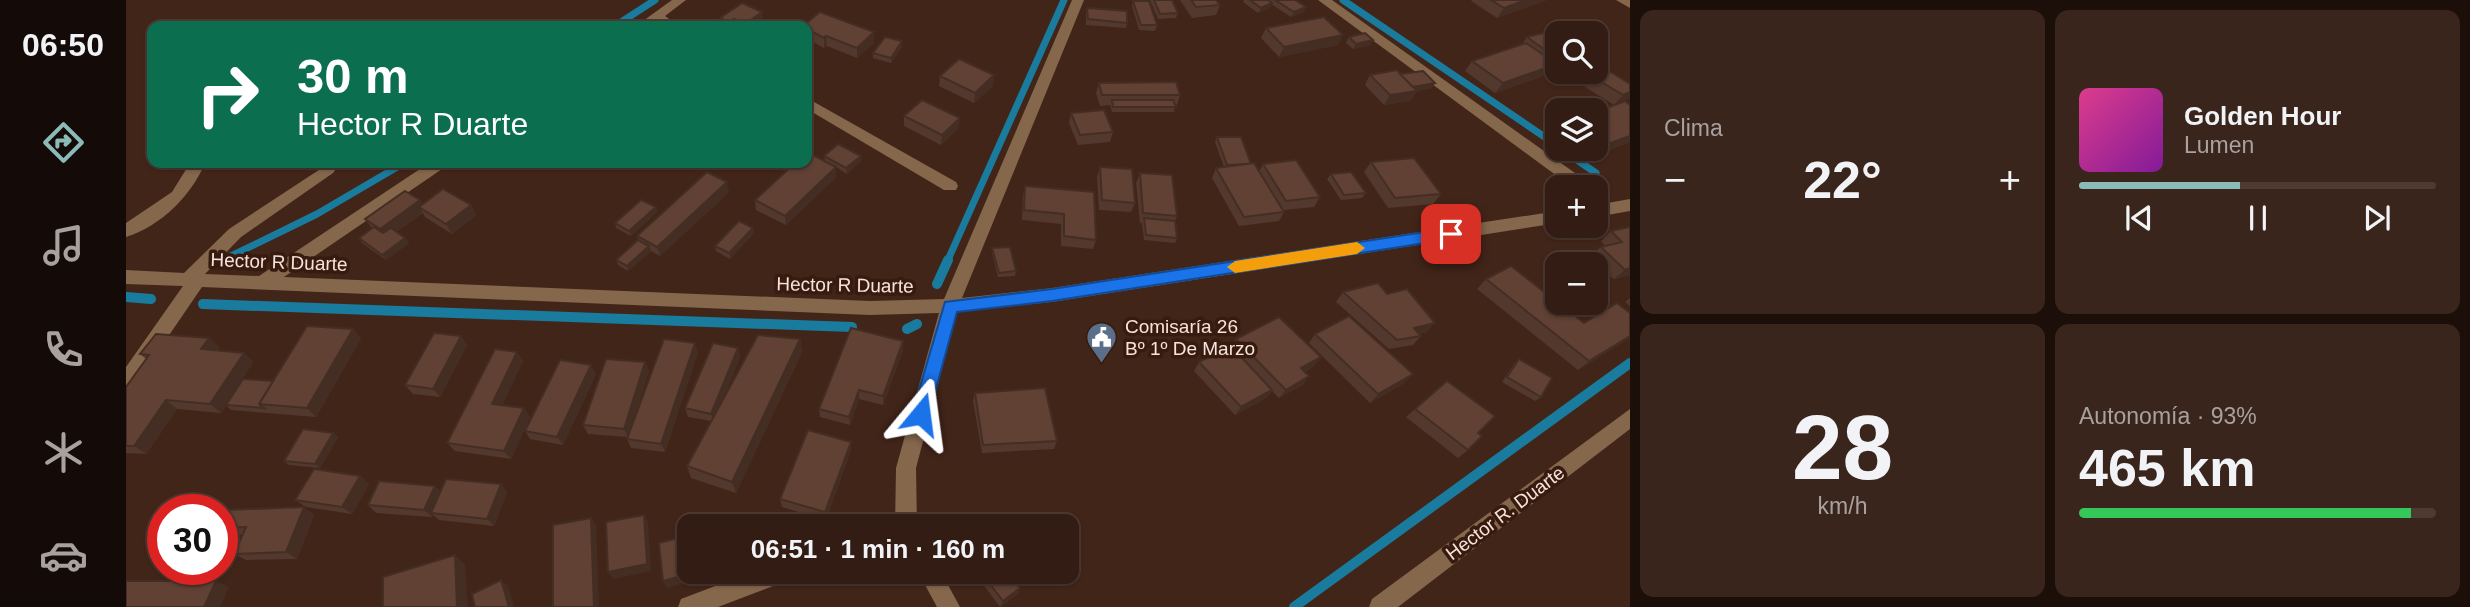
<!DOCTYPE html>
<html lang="es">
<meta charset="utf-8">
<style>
:root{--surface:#321c13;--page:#3a251c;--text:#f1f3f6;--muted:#a8a1a0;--line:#4d3a33;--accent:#8bbbb9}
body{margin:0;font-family:Helvetica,sans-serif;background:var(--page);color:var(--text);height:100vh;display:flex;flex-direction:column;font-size:26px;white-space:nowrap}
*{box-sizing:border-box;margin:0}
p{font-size:23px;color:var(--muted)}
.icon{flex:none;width:38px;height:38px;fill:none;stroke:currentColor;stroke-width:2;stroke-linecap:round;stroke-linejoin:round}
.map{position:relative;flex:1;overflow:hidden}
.sheet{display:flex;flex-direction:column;gap:10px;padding:10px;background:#1c0f0a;width:840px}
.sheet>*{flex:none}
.banner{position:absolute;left:21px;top:21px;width:665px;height:147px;border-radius:14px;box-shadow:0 2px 5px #0004,0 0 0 2px var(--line);background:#0b6e4f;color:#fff;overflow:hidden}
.controls{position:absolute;left:1419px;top:21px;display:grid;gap:14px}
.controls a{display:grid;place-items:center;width:63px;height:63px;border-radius:14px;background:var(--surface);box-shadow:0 2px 5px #0004,0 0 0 2px var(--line);font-size:35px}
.speed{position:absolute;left:21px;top:494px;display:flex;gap:14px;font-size:35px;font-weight:700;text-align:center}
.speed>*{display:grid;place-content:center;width:91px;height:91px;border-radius:50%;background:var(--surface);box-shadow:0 2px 5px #0004,0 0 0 2px var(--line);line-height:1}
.speed .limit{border:10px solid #d22;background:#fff;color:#111}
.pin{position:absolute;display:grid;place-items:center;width:60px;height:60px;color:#fff;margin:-30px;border-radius:14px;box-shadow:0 4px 10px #0006}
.me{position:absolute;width:77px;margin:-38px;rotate:16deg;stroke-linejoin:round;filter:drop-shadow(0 0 5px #0008)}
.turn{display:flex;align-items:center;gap:24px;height:147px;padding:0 35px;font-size:32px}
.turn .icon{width:91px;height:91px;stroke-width:2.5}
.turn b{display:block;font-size:49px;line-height:60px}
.big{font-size:52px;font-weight:800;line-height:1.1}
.sheet .tile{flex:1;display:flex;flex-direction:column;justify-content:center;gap:10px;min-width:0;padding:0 24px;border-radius:14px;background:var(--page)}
.sheet .dial{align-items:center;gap:0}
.dial b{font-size:91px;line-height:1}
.song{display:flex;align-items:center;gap:21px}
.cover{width:84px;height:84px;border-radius:10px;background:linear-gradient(135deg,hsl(330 70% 55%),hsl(290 70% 35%))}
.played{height:7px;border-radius:4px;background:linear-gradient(90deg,var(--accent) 45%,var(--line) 45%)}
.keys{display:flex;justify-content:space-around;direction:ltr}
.heat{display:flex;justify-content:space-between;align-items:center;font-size:38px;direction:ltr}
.charge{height:10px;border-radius:5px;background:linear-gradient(90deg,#34c759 93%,var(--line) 0)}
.sheet .tiles{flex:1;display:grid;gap:10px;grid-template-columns:repeat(2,1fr)}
.trip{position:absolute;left:551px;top:514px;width:402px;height:70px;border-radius:14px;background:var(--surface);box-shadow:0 2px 5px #0004,0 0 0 2px var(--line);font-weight:800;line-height:70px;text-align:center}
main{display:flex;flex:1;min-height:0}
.tab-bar{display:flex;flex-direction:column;width:126px;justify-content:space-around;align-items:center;background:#140b08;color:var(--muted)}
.tab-bar .icon{width:49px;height:49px}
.tab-bar .selected{color:var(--accent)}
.tab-bar b{font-size:32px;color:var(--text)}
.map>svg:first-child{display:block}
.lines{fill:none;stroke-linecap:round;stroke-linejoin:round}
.stream-far1{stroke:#197c9e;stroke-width:7}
.stream{stroke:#197c9e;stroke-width:10}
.minor{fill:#85674c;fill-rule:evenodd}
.wall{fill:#53382d}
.shaded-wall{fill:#442e24}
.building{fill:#614134;stroke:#442e24;stroke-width:2}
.route{fill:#1a73e8;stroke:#114b97;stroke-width:2}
.slow{fill:#f59e0b}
.labels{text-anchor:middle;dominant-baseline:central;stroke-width:7;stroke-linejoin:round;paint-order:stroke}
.street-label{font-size:19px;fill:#f7e3db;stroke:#371b0f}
.poi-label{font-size:19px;fill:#f7e3db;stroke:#371b0f;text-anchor:start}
</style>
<main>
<nav class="tab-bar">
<b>06:50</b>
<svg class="icon selected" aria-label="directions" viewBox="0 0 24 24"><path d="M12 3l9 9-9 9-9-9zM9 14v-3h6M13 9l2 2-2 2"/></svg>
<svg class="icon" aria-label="music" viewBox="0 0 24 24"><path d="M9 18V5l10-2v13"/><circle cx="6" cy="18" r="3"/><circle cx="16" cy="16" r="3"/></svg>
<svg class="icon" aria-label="phone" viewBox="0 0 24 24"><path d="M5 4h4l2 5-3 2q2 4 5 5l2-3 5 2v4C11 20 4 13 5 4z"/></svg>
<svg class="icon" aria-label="climate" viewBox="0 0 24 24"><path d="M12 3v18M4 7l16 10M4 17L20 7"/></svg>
<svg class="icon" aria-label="car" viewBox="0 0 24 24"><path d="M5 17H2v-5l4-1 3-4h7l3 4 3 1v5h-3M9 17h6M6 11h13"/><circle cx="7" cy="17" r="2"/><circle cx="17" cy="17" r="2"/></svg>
</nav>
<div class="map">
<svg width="1504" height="607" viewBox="0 0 1504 607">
<rect width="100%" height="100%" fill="#422519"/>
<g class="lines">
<g class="stream-far1">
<polyline points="1217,0 1432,146"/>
<polyline points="489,26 529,0"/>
<polyline points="1435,149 1470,173"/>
<polyline points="103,257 191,214 278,163"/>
<polyline points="821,262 938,0"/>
</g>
<g class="stream">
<polyline points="811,284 822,260"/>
<polyline points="0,297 25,299"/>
<polyline points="77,304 726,327"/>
<polyline points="781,329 791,324"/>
<polyline points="1168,607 1504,363"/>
</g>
<g class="minor">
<polygon points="546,0 560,0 539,16 553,26 538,26 530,22 524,26 510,26"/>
<polygon points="946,0 958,0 836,298 926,288 1432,211 1432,223 926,302 831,312 790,468 791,527 769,527 770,468 813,313 744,315 76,287 7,388 0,390 0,367 57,286 0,284 0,270 58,273 103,229 202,164 210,169 207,173 115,237 79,274 133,276 303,163 321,163 319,167 158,277 744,301 818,299"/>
<polygon points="1192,0 1206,0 1463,183 1465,187 1446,187"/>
<polygon points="1490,0 1504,0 1504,8"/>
<polygon points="681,98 830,182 832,186 830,190 818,190 681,109"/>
<path d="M64,163H79C65,196 35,226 0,237V223L46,192Z"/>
<polygon points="1504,199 1504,211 1470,217 1470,205"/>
<polygon points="1504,409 1504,429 1272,607 1243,607 1246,599"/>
<polygon points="626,572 666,572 663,580 592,607 552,607 555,599"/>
<polygon points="792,572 815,572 834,607 811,607"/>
</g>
</g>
<g class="wall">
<polygon points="1024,0 1046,0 1052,13 1050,18 1032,19"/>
<polygon points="1054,0 1090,0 1094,5 1090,15 1066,18"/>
<polygon points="1118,0 1169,0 1178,12 1165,17 1145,4 1144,8 1132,13 1117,2"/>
<polygon points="1346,0 1421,0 1371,18 1345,1"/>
<polygon points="1007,1 1031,25 1029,31 1013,30 1006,6"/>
<polygon points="961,8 1001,23 1000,28 960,25 960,13"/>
<polygon points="594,18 637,18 624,26 614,26 609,24 605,26 602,26 595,23"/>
<polygon points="681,26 748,32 748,43 731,58 701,46 698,48 681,39"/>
<polygon points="1140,28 1212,45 1153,57 1135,38"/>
<polygon points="1432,33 1432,68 1429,66 1423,74 1369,93 1339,71 1346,61 1396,44 1401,37"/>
<polygon points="1223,37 1244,45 1227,49 1220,43"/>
<polygon points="776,41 776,47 765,63 747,58 747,53"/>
<polygon points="1450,72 1470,72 1504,84 1504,97 1490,105 1504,105 1504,142 1470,155 1462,149 1470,149 1470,112 1488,105 1445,78"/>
<polygon points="1274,74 1306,88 1291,91 1284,101 1258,105 1239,85 1244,75"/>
<polygon points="814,76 867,86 848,103 813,86"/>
<polygon points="973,83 1054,95 1051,105 1049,105 1048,112 986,112 984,105 974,106 970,93"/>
<polygon points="945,113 987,132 984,142 952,145 943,123"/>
<polygon points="778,116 833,128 815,145 778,126"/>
<polygon points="1091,137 1133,172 1137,164 1194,197 1188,207 1158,210 1158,212 1153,221 1113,226 1086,178 1090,168 1098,167 1089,142"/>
<polygon points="698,156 735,156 735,161 721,174 710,167 710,177 660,225 630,210 629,200 699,161"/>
<polygon points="1245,162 1315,194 1307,204 1262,208 1238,172"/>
<polygon points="974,167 1009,203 1005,212 973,210 971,177"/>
<polygon points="1014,173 1051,216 1049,221 1051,238 1049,243 1018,240 1016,223 1014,223 1010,183"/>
<polygon points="1205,174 1240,193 1236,198 1215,200 1201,179"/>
<polygon points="899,186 968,192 970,240 967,249 935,246 935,224 896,220 897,196"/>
<polygon points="603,192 534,256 525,251 502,271 492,265 490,260 512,240 511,236"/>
<polygon points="297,204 345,205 350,215 326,234 299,217 297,213 270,232 279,238 283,243 260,260 236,243 233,238 246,228 239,219"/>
<polygon points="530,207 531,212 505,236 490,228 489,223"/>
<polygon points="1504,227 1504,275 1488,279 1483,275 1470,284 1470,265 1482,273 1464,256 1475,247 1479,246 1475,241 1485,231"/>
<polygon points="628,233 604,259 590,251 589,246"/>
<polygon points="866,248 890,271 889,276 872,277 866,253"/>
<polygon points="1432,266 1432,274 1427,271"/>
<polygon points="1432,276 1432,295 1419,285 1424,280"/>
<polygon points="1360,279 1458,323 1504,338 1452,370 1351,289"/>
<polygon points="1217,292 1261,294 1301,332 1293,334 1295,336 1287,345 1263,349 1210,302"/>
<polygon points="1504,298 1504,306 1499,302"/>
<polygon points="1441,303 1470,303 1475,306 1458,316"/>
<polygon points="1189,334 1278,383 1244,403 1183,343"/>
<polygon points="335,336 341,345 314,397 287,394 279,385"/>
<polygon points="83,338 93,347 91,351 118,353 127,362 95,413 51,409 20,454 0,453 0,387 20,359 14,354"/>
<polygon points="235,338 190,417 105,410 100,405"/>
<polygon points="674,339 676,352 610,493 565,478 561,466 585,421 562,417 559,408 612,348 614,357 598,397"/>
<polygon points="1110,339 1188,366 1179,372 1183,376 1177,385 1153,398 1146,391 1140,398 1109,415 1068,371 1073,362 1105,346"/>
<polygon points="777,341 777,350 757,405 733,399 724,425 694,417 693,409"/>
<polygon points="391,352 397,361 376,405 398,408 404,417 385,459 329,451 321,443"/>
<polygon points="572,352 539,452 505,448 501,439 502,437 462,434 457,425 519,362 523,371 504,431"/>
<polygon points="1393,359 1415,397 1409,401 1376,382 1388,364"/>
<polygon points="470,374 437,445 404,439 399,431"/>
<polygon points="849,393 931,441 928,449 856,453 847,401"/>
<polygon points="1289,409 1352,433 1342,450 1332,458 1280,417"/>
<polygon points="207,433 212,437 194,468 163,465 158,461"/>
<polygon points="725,442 725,450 700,520 656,507 654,499"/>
<polygon points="234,476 243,484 226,514 180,507 169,500"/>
<polygon points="375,484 381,492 368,526 313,520 307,515 306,517 250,513 242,505 315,491"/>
<polygon points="188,515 171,559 120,560 108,554 116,535 104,536 96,531 96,518"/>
<polygon points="848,572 882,572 894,588 892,594 874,607"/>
</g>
<g class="shaded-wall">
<polygon points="1400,0 1421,0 1371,18 1378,8"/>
<polygon points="1146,3 1144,8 1132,13 1135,8"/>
<polygon points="1180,7 1178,12 1165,17 1168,12"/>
<polygon points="636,12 637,18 624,26 620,26 619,24"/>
<polygon points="608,19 609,24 604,26 603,22"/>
<polygon points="748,32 748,43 731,58 731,48"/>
<polygon points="1217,35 1212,45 1153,57 1158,47"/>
<polygon points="700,36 701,46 698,48 698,38"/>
<polygon points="1247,40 1244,45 1227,49 1230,44"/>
<polygon points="776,41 776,47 765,63 765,58"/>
<polygon points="1432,53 1425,63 1418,65 1426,55"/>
<polygon points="1431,64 1423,74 1369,93 1377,83"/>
<polygon points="868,75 867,86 848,103 849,93"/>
<polygon points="1309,83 1306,88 1291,91 1284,101 1258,105 1264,95 1280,88"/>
<polygon points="1504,92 1504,97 1502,99 1488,105 1497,95"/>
<polygon points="834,118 833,128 815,145 816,135"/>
<polygon points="1504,136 1504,142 1470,155 1479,145"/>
<polygon points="735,156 735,161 721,174 720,168"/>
<polygon points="710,167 710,177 660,225 659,216"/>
<polygon points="601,182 603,192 534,256 531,247"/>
<polygon points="294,200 300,210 293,207 297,213 261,238 254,229"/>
<polygon points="345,205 350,215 326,234 320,224"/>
<polygon points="530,207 531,212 505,236 503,231"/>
<polygon points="627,228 628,233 604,259 603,253"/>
<polygon points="279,238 283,243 260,260 256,255"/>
<polygon points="523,246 525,251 502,271 501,266"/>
<polygon points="1504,268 1504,275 1488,279 1499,270"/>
<polygon points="1480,301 1475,306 1458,316 1464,311"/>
<polygon points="1309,323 1301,332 1280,337 1288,328"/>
<polygon points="227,329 235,338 190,417 181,408"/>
<polygon points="335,336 341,345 314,397 307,389"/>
<polygon points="1504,336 1504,338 1452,370 1463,361"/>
<polygon points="83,338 93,347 86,358 75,349"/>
<polygon points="674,339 676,352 610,493 606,482"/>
<polygon points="777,341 777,350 757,405 757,396"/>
<polygon points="569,343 572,352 539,452 535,444"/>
<polygon points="612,348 614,357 588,422 585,414"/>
<polygon points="391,352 397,361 373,412 366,404"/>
<polygon points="118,353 127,362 95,413 84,404"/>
<polygon points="1195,357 1188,366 1169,377 1175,368"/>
<polygon points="519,362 523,371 502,437 498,429"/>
<polygon points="465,365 470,374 437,445 431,437"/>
<polygon points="1287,374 1278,383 1244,403 1252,394"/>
<polygon points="1183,376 1177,385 1153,398 1160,390"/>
<polygon points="733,390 733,399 724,425 723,417"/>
<polygon points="1146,390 1140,398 1109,415 1115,407"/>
<polygon points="40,400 51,409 20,454 8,446"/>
<polygon points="398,408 404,417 385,459 378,451"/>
<polygon points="207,433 212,437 194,468 189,464"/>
<polygon points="725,442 725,450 700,520 699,512"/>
<polygon points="234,476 243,484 226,514 216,507"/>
<polygon points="375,484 381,492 368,526 361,519"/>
<polygon points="309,486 317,493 305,513 307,515 306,517 298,510"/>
<polygon points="178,507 188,515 171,559 160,552"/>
<polygon points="518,515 522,522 525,571 487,579 482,572"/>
<polygon points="465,518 470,525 473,607 468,607"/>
<polygon points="329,555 339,565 342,607 331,607"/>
<polygon points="571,572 594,572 594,574 541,588 537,581"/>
<polygon points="375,580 382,586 388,607 383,607"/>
<polygon points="90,581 103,587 94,607 78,607"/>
<polygon points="894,588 892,594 874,607 877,601"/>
</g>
<g class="building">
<polygon points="1028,0 1046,0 1052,13 1034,14"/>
<polygon points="1065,0 1090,0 1094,5 1070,7"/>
<polygon points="1124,0 1142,0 1146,3 1135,8"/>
<polygon points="1149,0 1169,0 1180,7 1168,12"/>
<polygon points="1365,0 1400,0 1378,8"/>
<polygon points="1007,1 1023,1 1031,25 1015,25"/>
<polygon points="616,3 636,12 619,24 608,19 603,22 594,18"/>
<polygon points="961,8 1001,11 1001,23 962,19"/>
<polygon points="694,12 748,32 731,48 700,36 698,38 681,29 681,26 677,26"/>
<polygon points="1198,17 1217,35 1158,47 1140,28"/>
<polygon points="1429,30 1434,33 1432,33 1432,53 1426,55 1401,37"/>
<polygon points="1239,33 1247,40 1230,44 1223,37"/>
<polygon points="759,37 776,41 765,58 747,53"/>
<polygon points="1400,43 1431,64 1377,83 1346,61"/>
<polygon points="833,59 868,75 849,93 814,76"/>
<polygon points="1470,63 1504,84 1504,92 1497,95 1459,72 1470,72"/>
<polygon points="1271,70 1291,91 1264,95 1244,75"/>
<polygon points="1297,71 1309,83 1287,87 1274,74"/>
<polygon points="1050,82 1054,95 976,95 973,83"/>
<polygon points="796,100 834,118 816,135 778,116"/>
<polygon points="986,100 1047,100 1050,107 987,107"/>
<polygon points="1499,101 1504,105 1504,136 1479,145 1470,138 1470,112"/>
<polygon points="978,110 987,132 954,135 945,113"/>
<polygon points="1091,137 1115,137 1125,164 1101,165"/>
<polygon points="712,144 735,156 720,168 698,156"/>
<polygon points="681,152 710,167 659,216 629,200 669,163 681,163"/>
<polygon points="1288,158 1315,194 1269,198 1245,162"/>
<polygon points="1170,160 1194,197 1160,201 1137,164"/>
<polygon points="1128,163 1158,212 1118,217 1090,168"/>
<polygon points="974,167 1006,169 1009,203 976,200"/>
<polygon points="581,172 601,182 531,247 511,236"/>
<polygon points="1225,172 1240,193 1218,195 1205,174"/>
<polygon points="1014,173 1046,175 1051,216 1017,213"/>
<polygon points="899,186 968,192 970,240 938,236 938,214 898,210"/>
<polygon points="317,189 345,205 320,224 293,207"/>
<polygon points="279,191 294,200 254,229 239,219"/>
<polygon points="515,200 530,207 503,231 489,223"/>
<polygon points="1018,218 1049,221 1051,238 1020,235"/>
<polygon points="613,221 627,228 603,253 589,246"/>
<polygon points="248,227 257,233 265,228 279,238 256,255 233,238"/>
<polygon points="1504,227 1504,268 1499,270 1475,247 1496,242 1485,231"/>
<polygon points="512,240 523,246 501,266 490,260"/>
<polygon points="884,247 890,271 873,273 866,248"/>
<polygon points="1454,253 1470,264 1434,264"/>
<polygon points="1470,265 1484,274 1470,282"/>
<polygon points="1385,266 1458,323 1491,303 1504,313 1504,336 1463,361 1360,279"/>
<polygon points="1432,276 1432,286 1424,280"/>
<polygon points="1252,283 1261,294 1281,289 1309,323 1288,328 1295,336 1271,340 1217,292"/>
<polygon points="1470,294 1480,301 1464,311 1453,303 1470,303"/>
<polygon points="1223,316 1287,374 1252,394 1189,334"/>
<polygon points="1153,317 1195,357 1175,368 1183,376 1160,390 1110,339"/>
<polygon points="181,326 227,329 181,408 133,404"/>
<polygon points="725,328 777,341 757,396 733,390 723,417 693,409"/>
<polygon points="308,333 335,336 307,389 279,385"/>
<polygon points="30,334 83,338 75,349 118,353 84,404 40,400 8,446 0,446 0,387 23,355 14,354"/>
<polygon points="632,335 674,339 606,482 561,466"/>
<polygon points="538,339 569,343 535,444 501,439"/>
<polygon points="587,343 612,348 585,414 559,408"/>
<polygon points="1105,346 1146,390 1115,407 1073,362"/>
<polygon points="369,349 391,352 366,404 398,408 378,451 321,443"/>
<polygon points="480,359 519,362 498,429 457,425"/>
<polygon points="1393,359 1426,378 1415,397 1381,377"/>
<polygon points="434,360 465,365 431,437 399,431"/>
<polygon points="117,379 147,381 133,404 138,408 100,405"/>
<polygon points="1321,381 1369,416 1352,433 1356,436 1342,450 1289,409"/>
<polygon points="919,388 931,441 857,445 849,393"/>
<polygon points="177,429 207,433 189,464 158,461"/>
<polygon points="682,430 725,442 699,512 654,499"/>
<polygon points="188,469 234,476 216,507 169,500"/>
<polygon points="320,479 375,484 361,519 305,513"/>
<polygon points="253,481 309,486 298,510 242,505"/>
<polygon points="178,507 160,552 108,554 120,527 96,528 96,518 100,510"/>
<polygon points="518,515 521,564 482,572 480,522"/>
<polygon points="465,518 468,607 427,607 427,525"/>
<polygon points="564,535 564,572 571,572 537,581 533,543"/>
<polygon points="329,555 331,607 257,607 257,577"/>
<polygon points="855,572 882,572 894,588 877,601"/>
<polygon points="375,580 383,607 349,607 346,594"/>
<polygon points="0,581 90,581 78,607 0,607"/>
</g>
<polygon class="route" points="1325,228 1333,234 1325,239 926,301 831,312 803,414 801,419 795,422 788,419 786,414 819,302 926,289"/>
<polygon class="slow" points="1231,242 1239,248 1231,254 1109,273 1101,267 1109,261"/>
<defs>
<symbol id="civic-pin" viewBox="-11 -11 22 30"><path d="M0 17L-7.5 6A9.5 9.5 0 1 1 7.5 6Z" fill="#5c6f8a" stroke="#371b0f"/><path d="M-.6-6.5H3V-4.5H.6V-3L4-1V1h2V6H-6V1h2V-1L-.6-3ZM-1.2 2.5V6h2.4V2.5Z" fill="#fff"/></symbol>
</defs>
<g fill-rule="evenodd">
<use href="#civic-pin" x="958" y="320" width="35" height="47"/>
</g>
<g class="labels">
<g class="street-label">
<text transform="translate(153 262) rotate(2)">Hector R Duarte</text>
<text transform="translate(719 285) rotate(1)">Hector R Duarte</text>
<text transform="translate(1379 513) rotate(-37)">Hector R. Duarte</text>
</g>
<g class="poi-label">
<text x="999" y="326">Comisaría 26<tspan x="999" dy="22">Bº 1º De Marzo</tspan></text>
</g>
</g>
</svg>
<div class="controls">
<a><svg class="icon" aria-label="search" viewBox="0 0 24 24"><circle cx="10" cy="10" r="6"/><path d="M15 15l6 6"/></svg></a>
<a><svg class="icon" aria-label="layers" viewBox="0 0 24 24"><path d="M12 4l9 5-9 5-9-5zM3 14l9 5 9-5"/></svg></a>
<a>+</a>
<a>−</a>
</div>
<div class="speed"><div class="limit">30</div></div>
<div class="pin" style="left:1325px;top:234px;background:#d93025"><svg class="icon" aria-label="arrive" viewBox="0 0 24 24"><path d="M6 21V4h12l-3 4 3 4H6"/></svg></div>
<svg class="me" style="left:795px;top:414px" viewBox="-20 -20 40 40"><path d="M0-17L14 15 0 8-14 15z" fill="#1a73e8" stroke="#fff" stroke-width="4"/></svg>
<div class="trip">06:51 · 1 min · 160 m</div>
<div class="banner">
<div class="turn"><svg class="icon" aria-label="right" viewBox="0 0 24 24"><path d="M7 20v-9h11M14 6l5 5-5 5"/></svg><div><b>30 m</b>Hector R Duarte</div></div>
</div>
</div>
<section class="sheet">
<div class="tiles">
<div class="tile"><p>Clima</p>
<div class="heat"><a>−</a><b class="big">22°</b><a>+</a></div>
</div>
<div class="tile">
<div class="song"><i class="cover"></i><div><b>Golden Hour</b><p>Lumen</p></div></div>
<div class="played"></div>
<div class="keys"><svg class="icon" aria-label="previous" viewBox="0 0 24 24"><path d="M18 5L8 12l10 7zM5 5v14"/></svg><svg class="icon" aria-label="pause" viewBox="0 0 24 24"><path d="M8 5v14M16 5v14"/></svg><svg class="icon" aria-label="next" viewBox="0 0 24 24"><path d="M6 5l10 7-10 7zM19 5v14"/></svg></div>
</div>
<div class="tile dial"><b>28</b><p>km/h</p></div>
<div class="tile"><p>Autonomía · 93%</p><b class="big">465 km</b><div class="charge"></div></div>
</div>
</section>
</main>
